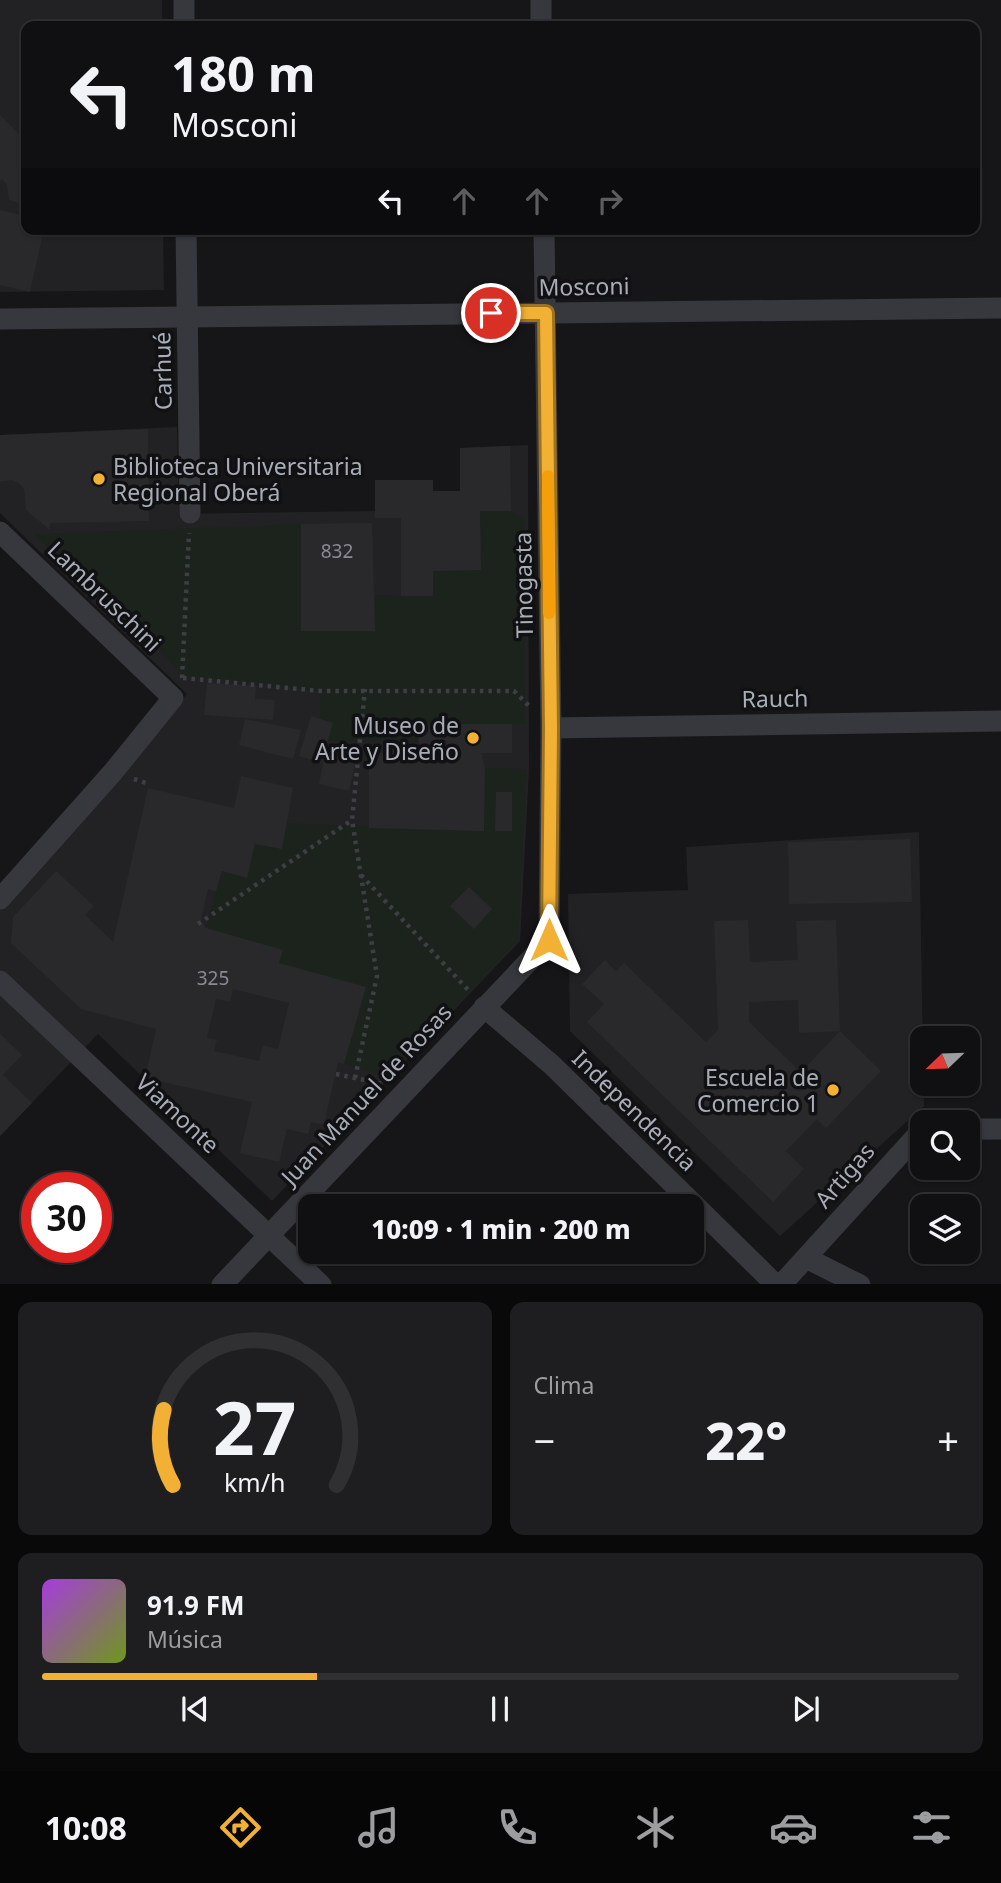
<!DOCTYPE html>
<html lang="es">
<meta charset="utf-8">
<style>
:root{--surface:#101012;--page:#1e1e20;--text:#f1f3f6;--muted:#9c9d9f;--line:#303032;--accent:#f2b134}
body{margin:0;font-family:"Noto Sans",sans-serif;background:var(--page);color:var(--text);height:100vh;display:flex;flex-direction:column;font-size:26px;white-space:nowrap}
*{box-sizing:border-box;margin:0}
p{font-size:23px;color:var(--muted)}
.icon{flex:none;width:38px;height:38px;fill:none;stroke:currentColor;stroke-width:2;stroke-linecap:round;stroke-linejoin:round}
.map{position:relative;height:1284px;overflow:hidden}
.details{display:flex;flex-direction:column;gap:18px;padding:18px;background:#09090a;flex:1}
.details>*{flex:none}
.top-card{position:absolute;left:21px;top:21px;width:959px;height:214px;border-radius:14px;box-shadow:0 2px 5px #0004,0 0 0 2px var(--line);background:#101012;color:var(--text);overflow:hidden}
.needle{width:46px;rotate:247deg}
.buttons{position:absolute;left:910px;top:1026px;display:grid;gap:14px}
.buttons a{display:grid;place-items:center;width:70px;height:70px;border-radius:14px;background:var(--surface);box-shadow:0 2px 5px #0004,0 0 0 2px var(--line);font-size:35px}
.speed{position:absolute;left:21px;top:1172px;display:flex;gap:14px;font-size:35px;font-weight:700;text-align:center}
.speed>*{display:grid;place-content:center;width:91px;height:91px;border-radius:50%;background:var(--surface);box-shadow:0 2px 5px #0004,0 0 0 2px var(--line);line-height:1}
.speed .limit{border:10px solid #d22;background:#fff;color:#111}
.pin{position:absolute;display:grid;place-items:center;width:60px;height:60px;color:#fff;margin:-30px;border:4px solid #fff;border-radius:50%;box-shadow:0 2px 7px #0007}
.me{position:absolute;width:77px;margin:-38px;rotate:0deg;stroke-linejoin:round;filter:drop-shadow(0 0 5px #0008)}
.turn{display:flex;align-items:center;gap:24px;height:147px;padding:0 35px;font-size:32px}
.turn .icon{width:91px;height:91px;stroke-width:2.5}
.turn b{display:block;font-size:49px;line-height:60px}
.lanes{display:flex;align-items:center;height:66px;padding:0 35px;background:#0003;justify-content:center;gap:35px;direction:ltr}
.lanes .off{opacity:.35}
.big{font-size:52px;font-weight:800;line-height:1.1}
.details .card{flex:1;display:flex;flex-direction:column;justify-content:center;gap:10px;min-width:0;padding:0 24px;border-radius:14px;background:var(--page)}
.details .dial{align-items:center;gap:0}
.dial svg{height:182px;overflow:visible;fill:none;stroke:var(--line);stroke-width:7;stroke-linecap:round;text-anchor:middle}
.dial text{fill:var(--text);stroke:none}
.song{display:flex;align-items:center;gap:21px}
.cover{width:84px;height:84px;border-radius:10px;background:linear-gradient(135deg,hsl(280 70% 55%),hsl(80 70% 35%))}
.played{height:7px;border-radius:4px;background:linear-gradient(90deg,var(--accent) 30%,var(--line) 30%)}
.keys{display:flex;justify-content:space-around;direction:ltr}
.heat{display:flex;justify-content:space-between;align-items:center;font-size:38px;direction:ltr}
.details .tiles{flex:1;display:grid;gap:18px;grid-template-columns:1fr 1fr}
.card:last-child{grid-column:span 2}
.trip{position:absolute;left:298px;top:1194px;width:406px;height:70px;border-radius:14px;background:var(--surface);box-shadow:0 2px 5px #0004,0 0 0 2px var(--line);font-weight:800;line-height:70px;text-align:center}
.tabs{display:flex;height:112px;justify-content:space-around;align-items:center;background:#060607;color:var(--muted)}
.tabs .icon{width:49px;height:49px}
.tabs .active{color:var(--accent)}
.tabs b{font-size:32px;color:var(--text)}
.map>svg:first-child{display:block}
.built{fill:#222225}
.green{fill:#1c231d}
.building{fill:#29292c;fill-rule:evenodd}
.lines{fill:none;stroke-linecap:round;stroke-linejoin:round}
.path{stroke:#3d3f44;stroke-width:4.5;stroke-dasharray:3.5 5;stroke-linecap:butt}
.minor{stroke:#37383d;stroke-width:21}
.route-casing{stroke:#9d7322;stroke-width:18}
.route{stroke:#f2b134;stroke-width:12}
.slow{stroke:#f59e0b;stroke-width:12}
.poi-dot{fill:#f2b134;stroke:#111113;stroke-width:2.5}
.labels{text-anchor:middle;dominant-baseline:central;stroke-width:7;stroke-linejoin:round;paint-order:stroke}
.number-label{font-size:19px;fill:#888b94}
.street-label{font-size:23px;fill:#a8adb8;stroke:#111113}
.poi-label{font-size:23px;fill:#a8adb8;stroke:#111113;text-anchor:end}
</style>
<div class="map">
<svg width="1001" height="1285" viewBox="0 0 1001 1285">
<rect width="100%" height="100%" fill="#161618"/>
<g class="built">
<polygon points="0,0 162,0 162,26 26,26 26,229 163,229 164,290 0,292"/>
<polygon points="177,427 179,514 375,511 375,480 433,480 433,491 460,491 460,448 528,445 529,770 520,941 272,1201 98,1034 0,1136 0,906 123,774 187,694 0,513 0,435"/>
<polygon points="919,832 924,1106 780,1236 570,1031 568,894 688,890 686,847"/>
</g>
<g class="green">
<polygon points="480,511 511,511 525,518 525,724 418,724 418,742 328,741 333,723 320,719 320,691 185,676 34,534 301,524 301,630 374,631 375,595 432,596 433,571 481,570"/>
<polygon points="485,768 527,769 518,940 389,1077 344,1064 365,987 279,963 282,950 206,928 222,871 247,878 255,844 281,849 287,823 484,831"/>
</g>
<g class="building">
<polygon points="0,115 26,141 26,156 20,162 26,167 26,205 9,200 7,185 2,179 0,181"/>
<polygon points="0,210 26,216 26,229 44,229 30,292 0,285"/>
<polygon points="148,429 149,521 50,523 50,530 26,510 24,489 19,483 11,480 0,482 0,435"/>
<polygon points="510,446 511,511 480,511 481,570 433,571 433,596 401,596 401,518 375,518 375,480 433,480 433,491 460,491 460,448"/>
<polygon points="372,523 375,631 301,631 301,524"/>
<polygon points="207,683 256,686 255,699 275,700 273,720 204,715"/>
<polygon points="311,716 333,723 321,763 299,756"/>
<polygon points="245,719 301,730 293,759 239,745"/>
<polygon points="418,724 512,724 512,753 481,753 485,768 484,831 369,828 369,753 419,753"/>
<polygon points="325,753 356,760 349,791 319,784"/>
<path d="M241,776L293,788L282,849L255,844L247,878L222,871L216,891L208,889L201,920L206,928L283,950L279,963L366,987L344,1064L338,1062L324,1125L311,1122L308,1134L287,1129L279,1162L240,1153L252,1102L145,1078L156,1029L81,1009L11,943L13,917L56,871L94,906L85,915L113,942L148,788L234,808ZM233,989L289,1003L278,1049L263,1045L259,1061L214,1051L217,1040L207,1038L216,999L230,1002Z"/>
<polygon points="496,792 512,792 512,831 495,831"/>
<polygon points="910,839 912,902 789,904 788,842"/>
<polygon points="469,887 492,909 474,929 450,906"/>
<path d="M748,920L750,962L798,960L796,921L836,920L840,1031L881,1071L826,1128L817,1119L786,1151L804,1169L773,1202L587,1022L604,1004L582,984L605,960L616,971L624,963L706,1042L718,1030L714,921ZM798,1000L799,1033L840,1031L801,1072L749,1022V1002Z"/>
<polygon points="0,1034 22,1055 3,1075 32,1103 0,1136"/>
</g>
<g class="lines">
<g class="path">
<polyline points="182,678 189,533"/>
<polyline points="183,678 320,691 514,691 530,707"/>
<polyline points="134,779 146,783"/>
<polyline points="361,875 470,992"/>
<polyline points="198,924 352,820"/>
<polyline points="336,1074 383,1084"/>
<polyline points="355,1078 377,976 352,820 365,689"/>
</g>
<g class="minor">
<polyline points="184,0 184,26"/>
<polyline points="541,0 541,26"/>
<polyline points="186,229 190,513"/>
<polyline points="0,319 1001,308"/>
<polyline points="0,532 173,698 113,772 0,899"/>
<polyline points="551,728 1001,721"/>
<polyline points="0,981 321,1285"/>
<polyline points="484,1007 552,1065 776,1285"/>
<polyline points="968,1129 1001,1129"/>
<polyline points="806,1258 860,1285"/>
<polyline points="222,1285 549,940 551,728 544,229"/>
<polyline points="781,1285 922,1130"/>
</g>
</g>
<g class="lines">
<defs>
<polyline id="route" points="491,313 546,313 551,728 549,940"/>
</defs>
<use href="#route" class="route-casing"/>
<use href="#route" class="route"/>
<polyline class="slow" points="548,476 549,613"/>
</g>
<g class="poi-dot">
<circle cx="99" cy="479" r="7"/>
<circle cx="473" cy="738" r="7"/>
<circle cx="833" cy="1090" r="7"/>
</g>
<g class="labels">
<g class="number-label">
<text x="337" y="551">832</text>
<text x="213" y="978">325</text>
</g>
<g class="street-label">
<text transform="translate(584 286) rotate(-1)">Mosconi</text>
<text transform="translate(162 371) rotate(-91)">Carhué</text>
<text transform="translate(523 585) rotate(-91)">Tinogasta</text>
<text transform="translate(105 596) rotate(44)">Lambruschini</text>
<text transform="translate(775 698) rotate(-1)">Rauch</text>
<text transform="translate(366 1094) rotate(-47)">Juan Manuel de Rosas</text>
<text transform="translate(635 1110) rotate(44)">Independencia</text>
<text transform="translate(178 1113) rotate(43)">Viamonte</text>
<text transform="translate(844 1175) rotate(-49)">Artigas</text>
</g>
<g class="poi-label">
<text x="113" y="466" text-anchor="start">Biblioteca Universitaria<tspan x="113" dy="26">Regional Oberá</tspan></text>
<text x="459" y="725">Museo de<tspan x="459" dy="26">Arte y Diseño</tspan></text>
<text x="819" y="1077">Escuela de<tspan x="819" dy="26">Comercio 1</tspan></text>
</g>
</g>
</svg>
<div class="buttons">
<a><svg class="needle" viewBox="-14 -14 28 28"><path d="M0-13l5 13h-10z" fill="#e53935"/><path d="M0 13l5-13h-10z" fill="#9c9d9f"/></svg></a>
<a><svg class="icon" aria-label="search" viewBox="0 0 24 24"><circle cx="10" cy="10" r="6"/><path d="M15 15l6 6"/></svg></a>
<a><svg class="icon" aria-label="layers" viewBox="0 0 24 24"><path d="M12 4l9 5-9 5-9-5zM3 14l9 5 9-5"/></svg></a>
</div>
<div class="speed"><div class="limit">30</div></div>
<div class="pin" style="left:491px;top:313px;background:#d93025"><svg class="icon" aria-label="arrive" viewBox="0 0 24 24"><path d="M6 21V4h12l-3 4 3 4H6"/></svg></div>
<svg class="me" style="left:549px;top:940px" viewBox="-20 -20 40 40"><path d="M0-17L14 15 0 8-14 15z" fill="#f2b134" stroke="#fff" stroke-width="4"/></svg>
<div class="trip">10:09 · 1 min · 200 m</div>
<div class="top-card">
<div class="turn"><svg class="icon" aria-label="left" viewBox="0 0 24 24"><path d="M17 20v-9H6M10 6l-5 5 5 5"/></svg><div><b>180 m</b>Mosconi</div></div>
<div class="lanes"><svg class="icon" aria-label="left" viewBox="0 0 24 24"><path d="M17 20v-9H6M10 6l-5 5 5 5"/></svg><svg class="icon off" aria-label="ahead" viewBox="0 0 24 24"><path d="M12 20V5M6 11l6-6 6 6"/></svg><svg class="icon off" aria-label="ahead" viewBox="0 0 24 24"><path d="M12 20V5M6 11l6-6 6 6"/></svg><svg class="icon off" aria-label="right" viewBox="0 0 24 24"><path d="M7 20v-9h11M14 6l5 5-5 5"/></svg></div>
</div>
</div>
<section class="details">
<div class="tiles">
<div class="card dial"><svg viewBox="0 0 100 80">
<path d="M14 69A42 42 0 1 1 86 69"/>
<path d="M14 69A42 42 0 0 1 10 36" stroke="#f2b134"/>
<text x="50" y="56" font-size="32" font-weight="700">27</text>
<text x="50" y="72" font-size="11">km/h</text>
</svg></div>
<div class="card"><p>Clima</p>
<div class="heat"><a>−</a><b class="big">22°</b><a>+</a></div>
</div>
<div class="card">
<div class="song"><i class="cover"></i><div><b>91.9 FM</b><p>Música</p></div></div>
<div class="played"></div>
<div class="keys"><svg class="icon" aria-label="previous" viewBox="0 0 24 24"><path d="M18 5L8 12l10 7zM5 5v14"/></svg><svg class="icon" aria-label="pause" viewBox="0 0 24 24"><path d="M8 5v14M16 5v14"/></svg><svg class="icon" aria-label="next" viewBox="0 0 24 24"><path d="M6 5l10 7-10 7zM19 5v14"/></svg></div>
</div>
</div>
</section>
<nav class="tabs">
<b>10:08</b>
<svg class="icon active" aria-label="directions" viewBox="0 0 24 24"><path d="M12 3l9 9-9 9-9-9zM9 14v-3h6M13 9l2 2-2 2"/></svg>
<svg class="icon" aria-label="music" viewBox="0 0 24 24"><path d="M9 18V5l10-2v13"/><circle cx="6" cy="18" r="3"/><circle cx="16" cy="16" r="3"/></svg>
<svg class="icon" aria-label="phone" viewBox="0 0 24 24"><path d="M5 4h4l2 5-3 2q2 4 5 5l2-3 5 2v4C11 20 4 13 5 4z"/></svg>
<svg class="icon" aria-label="climate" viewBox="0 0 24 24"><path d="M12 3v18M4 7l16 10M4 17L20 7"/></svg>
<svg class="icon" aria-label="car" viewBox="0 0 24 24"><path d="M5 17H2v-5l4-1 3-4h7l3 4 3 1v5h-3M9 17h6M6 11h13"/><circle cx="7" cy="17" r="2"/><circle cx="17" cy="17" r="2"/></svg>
<svg class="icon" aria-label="filters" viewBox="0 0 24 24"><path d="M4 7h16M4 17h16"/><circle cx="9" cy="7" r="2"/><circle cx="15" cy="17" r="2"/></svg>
</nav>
